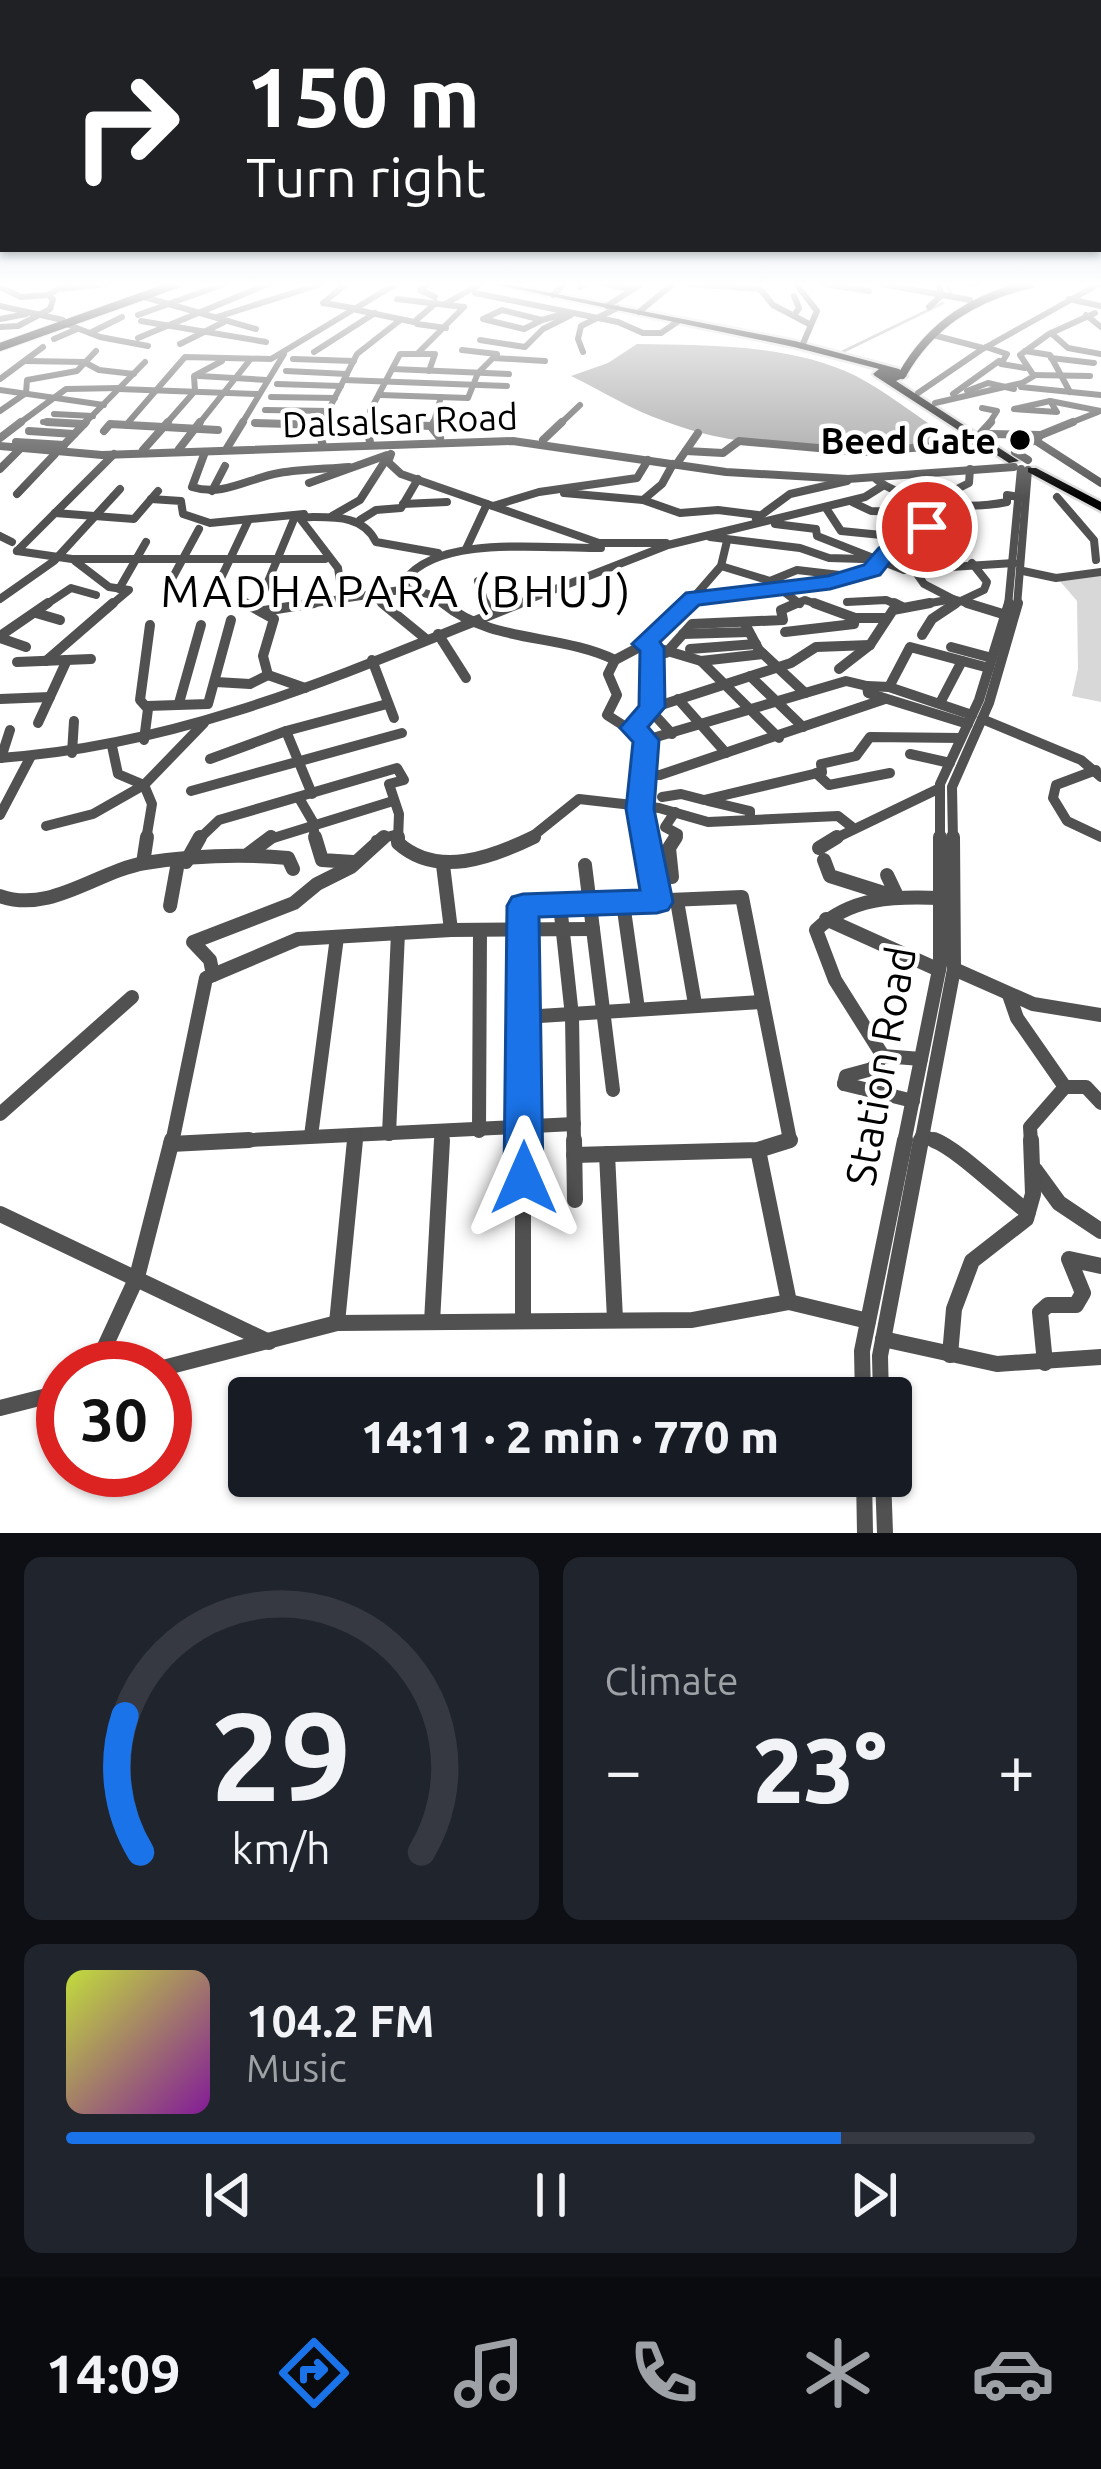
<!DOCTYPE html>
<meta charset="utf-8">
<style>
:root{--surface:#171b24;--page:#20242c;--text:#f1f3f6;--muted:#9ea1a6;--line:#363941;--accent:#1a73e8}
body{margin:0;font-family:Ubuntu,sans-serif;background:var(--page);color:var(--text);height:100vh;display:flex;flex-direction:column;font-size:45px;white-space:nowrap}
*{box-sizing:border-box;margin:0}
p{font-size:39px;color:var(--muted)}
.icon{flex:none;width:66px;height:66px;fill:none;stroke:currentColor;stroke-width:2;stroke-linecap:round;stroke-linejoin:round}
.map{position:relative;height:1533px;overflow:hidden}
.details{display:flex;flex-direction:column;gap:24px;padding:24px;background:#0d0f14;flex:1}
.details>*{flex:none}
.hud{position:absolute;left:0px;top:0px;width:1101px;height:252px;box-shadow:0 3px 9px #0004;background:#202124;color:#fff;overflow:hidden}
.speed{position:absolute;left:36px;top:1341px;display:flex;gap:24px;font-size:60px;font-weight:700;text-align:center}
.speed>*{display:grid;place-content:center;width:156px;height:156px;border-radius:50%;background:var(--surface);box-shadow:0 3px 9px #0004;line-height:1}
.speed .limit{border:18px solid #d22;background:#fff;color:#111}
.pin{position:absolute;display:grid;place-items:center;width:102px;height:102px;color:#fff;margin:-51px;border:6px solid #fff;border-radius:50%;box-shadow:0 3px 12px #0007}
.me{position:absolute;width:132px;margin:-66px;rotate:0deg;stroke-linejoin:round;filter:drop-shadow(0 0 9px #0008)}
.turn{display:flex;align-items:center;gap:42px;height:252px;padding:0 48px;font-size:54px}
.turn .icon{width:156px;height:156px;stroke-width:2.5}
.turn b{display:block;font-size:84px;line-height:102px}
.big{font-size:90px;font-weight:800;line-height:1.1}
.details .tile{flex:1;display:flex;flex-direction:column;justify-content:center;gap:18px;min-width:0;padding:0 42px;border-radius:18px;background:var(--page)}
.details .dial{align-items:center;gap:0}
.dial svg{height:312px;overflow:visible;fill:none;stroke:var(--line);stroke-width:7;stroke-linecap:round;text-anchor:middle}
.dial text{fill:var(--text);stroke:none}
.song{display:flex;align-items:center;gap:36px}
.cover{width:144px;height:144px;border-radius:18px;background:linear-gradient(135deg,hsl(70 70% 55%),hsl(290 70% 35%))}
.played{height:12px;border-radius:6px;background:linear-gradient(90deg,var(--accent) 80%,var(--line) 80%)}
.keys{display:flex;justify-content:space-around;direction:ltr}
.heat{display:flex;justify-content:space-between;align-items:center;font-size:66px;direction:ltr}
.details .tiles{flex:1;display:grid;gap:24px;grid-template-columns:1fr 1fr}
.tile:last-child{grid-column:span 2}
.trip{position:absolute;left:228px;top:1377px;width:684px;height:120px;border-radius:12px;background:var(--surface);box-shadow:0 3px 9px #0004;font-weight:800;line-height:120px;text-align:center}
.tab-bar{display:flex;height:192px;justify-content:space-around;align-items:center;background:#090b0e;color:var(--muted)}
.tab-bar .icon{width:84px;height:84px}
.tab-bar .current{color:var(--accent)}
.tab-bar b{font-size:54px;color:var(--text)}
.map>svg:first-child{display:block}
.green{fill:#d8d8d8}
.water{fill:#9f9f9f}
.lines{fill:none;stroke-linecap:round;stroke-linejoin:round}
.stream{stroke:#9f9f9f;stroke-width:3}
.major-casing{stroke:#dbdbdb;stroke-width:10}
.highway-casing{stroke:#dbdbdb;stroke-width:5}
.minor-far4{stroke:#515151;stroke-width:6}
.minor-far3{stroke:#515151;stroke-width:8}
.minor-far2{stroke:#515151;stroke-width:10}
.minor-far1{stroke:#515151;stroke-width:14}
.minor{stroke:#515151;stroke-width:16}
.major{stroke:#000;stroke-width:8}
.highway{fill:#000;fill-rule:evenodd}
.route{fill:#1a73e8;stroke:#114b97;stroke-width:3}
.poi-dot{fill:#000;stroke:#fff;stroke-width:4.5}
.labels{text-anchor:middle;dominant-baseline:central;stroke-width:9;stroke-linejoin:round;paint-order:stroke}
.far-street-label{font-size:36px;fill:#000;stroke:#fff}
.far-poi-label{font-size:36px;font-weight:bold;fill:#000;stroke:#fff;text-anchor:end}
.street-label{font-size:42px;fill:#000;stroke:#fff}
.neighbourhood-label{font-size:45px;letter-spacing:3px;fill:#000;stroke:#fff}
</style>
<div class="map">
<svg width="1101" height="1533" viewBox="0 0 1101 1533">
<rect width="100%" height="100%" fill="#fff"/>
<polygon class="green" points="1101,574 1101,702 1072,696 1078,669 1077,601 1059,580"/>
<path class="water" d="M637,344C706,345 792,344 856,376C886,392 913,413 941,432L931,443C844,449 747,453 664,421C632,410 602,391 571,376L608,363Z"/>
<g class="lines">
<g class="stream">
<polyline points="947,284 951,294"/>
<polyline points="840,353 943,303"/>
</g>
<defs>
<g id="major">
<polyline points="0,347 177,284"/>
<path d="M902,375C931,324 974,297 1031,284"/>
</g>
<g id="highway">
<polygon points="492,284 506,284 795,341 899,369 907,376 896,381 1019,461 1009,463 875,376 873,374 879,369 794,347"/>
<polygon points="1028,468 1036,468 1101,502 1101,511 1028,472"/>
</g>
</defs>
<use href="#major" class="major-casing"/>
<use href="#highway" class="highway-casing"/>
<g class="minor-far4">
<polyline points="346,284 323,303 359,309"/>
<polyline points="428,284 420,290 435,297"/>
<polyline points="606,284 633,289"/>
<polyline points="689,284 760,289 773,305 811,325"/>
<polyline points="796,284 817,311 802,346"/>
<polyline points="823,284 869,291"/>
<polyline points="882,284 970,300"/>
<polyline points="971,284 977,284"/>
<polyline points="1003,284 1009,286"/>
<polyline points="0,287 21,297 48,295"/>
<polyline points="580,287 586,284"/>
<polyline points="61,289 105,284"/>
<polyline points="475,293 618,322 643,333 661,333 677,322"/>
<polyline points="553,295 564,284"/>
<polyline points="141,296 256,329"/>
<polyline points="794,296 799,308 795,314"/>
<polyline points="397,299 464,307"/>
<polyline points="1069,299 1101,306"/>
<polyline points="445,304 480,284"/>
<polyline points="0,306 63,320"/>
<polyline points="607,306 641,284"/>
<polyline points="929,307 942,295 938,284"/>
<polyline points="357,310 414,322 436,303"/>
<polygon points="502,310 542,320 524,329 483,319"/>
<polyline points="639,312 673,284"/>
<polyline points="138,315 224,284"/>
<polyline points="1086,315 1101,327"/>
<polyline points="217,317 321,284"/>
<polyline points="0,319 26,314"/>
<polyline points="542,320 563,314"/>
<polyline points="141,321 266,342"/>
<polyline points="64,323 100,337 148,346"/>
<polyline points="417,324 446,328"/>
<polyline points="0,327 18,326 50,309 53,299 48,295 67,284"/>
<polyline points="90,333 122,317"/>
<polyline points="1051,333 1068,348 1101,354"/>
<polyline points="933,335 983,348"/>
<polyline points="138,338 268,284"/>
<polyline points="54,339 77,329"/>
<polyline points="480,340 525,347 543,329 571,315"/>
<polyline points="180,344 224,322"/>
<polyline points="986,347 1007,354 1001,364 1025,368"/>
<polyline points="1025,351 1050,355 1070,392"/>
<polyline points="314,352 375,313"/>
<polyline points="583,352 578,339 581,326 617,308"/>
<polyline points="417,354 464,307"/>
<polyline points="493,358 545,361"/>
<polyline points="1051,358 1094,363"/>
<polyline points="293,359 354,361"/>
<polyline points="26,361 85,362"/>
<polyline points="86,363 99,370 134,374"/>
<polyline points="393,369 509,374"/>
<polyline points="286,371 347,374"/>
<polyline points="1033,375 1090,376"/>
<polyline points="199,376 267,380"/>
<polyline points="0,379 43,347"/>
<polyline points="344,380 507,386"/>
<polyline points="277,384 341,386"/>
<polyline points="1021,387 1101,395"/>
<polyline points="119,389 258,394"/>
<polyline points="0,390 104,405"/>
<polyline points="967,391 988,383 1014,389"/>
<polyline points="918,393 981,350 1099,284"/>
<polyline points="953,394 999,361"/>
<polyline points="381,395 468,398 478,373 497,354 462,350"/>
<polyline points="271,397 335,398"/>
<polyline points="1050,401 1101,411"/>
<polygon points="1050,401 1057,412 1014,409"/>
<polyline points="935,403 1022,383 1034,376 1020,355 1049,334 1095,313"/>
<polyline points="982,408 997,411 988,425"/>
<polyline points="265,410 329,411"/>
<polyline points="0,411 26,393 27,380 77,371 96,351"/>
<polyline points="370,411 400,354 435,354 429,371"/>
<polyline points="54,414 93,416"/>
<polyline points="43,422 84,424"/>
<polyline points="255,423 322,425"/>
<polyline points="17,425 66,389 120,388"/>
<polyline points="83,425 145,362"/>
<polyline points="109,425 131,425"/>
<polyline points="126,425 185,357 271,359 396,284"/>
<polyline points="165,425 195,391 194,376 222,361"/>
<polyline points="198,425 249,361"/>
<polyline points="241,425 284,354"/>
<polyline points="321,425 357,354 399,321"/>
<polyline points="366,425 405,425"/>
<polyline points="433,425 441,397"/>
<polyline points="559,425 580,405"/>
<polyline points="1065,425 1098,412"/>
</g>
<g class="minor-far3">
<polyline points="47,422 84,424"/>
<polyline points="322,422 318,431 323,445"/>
<polyline points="434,422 432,428 440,438"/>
<polyline points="255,423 322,425"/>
<polyline points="29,431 74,434"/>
<polyline points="104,431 110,424 218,430"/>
<polyline points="981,433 991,422"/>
<polyline points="989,434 1041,435 1073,422"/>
<polyline points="0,438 21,422"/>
<polyline points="543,440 562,422"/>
<polyline points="1036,441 1101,483"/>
<polyline points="16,442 64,445"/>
<polyline points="370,442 366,424 432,426"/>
<polyline points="0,446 102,455 513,441 726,472 848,479 1014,467"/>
<polyline points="227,448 243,422"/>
<polyline points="179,449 200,422"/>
<polyline points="59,450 86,422"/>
<polyline points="143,450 168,422"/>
<polyline points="686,451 723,453 739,441 863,452 986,442"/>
<path d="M205,452L192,487C223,497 249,478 279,473C302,469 326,469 349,467"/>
<polyline points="391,454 388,462 401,474 599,543 666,543"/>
<polyline points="1028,460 1015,452 1039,437"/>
<polyline points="678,462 698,433"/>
<polyline points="0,469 20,449"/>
<polyline points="309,483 387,455"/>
<path d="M884,485C920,505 967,510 1007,502V495L1019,497"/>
<polyline points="212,491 225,466"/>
<polyline points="564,493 643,500 662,484 673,464"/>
<polyline points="17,494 55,454"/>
<polyline points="1057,497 1094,540 1096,560"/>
<polyline points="151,499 181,501 183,514 210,523 304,514 299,517 338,568 341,588"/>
<polyline points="643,500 680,513 718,510 758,515"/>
<polyline points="852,502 871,511 910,512 924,497"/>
<polyline points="403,504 447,502"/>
<polyline points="493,506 539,492 637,478 648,460"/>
<polyline points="826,508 841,531 912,538"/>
<polyline points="55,513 134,519 158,491"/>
<polyline points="332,516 360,500 387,458"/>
<path d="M299,517C327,518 362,512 376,542L438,553"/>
<polyline points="756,519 790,494 847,481"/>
<polyline points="360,520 376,510 401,508 418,479"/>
<polyline points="775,524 816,529 817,536 904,570 1014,563"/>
<polyline points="0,536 12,542"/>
<polyline points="710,537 800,548 829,558 863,559"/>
<polyline points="466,549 487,504"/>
<polyline points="17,551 72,559 325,559"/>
<polyline points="17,551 114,454"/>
<polyline points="75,561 109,587 129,590 110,606"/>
<polyline points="721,566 770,581 800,604"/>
<polyline points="915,571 924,584 953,599"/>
<polyline points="1023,571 1056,578 1101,572"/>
<polyline points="478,581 486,606"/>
<polyline points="770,581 797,570 840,575"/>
<polyline points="167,588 199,529"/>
<polyline points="119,589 146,542"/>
<polyline points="214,593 248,521"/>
<polyline points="371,594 386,606"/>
<polyline points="262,596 294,519"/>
<polyline points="694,597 721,566 727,541"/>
<polyline points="0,599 54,561 120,489"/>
<polyline points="239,600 251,606"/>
<polyline points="847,602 886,600 900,606"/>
<polyline points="44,606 71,588 96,595"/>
<polyline points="295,606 407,589"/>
<path d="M446,606L428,594L407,589L405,580C439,534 547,549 601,548"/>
<polyline points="512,606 668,545 865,497 884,485 876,479"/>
<polyline points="686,606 694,598 721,599 830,583 872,570 886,553 926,530 935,500 969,483 970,469"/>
<polyline points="790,606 805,600 822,606"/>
<polyline points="913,606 953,599 977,606"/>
<polyline points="950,606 984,590 987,582 972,563"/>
<polyline points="1008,606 1021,469"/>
<polyline points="1017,606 1028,470"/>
</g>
<g class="minor-far2">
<polyline points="382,603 426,639"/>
<path d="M443,603C492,644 559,633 615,660"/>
<polyline points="485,603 489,615"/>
<polyline points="814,603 855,618 884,618"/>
<polyline points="894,603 902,607"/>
<polyline points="967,603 1006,615"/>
<polyline points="264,611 314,603"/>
<polyline points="36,613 60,620"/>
<polyline points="744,622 759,650 805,693"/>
<polyline points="785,632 854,624 855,618"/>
<polyline points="438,634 466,678"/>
<polyline points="683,634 749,632"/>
<polyline points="922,635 932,619 956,603"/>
<polyline points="0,636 48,603"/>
<polyline points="0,638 26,647"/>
<polyline points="644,644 701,661 763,654"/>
<polyline points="951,647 992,658"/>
<polyline points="690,649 756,644"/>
<polyline points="666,653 692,624 783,620 781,610 797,603"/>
<polyline points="372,660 394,718"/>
<polyline points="46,661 113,603"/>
<polyline points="701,661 779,738"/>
<polyline points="17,662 91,659"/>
<polyline points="839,669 870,645 893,610 930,603"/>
<polyline points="268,675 305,688"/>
<polyline points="750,676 803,727"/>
<polyline points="216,682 250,684 268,675 263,656 274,619 245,603"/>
<polyline points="867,686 889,687 972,715"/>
<polyline points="889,687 910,647 989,668"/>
<polyline points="0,699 50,697"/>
<polyline points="678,699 726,753"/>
<polyline points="179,703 201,625"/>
<polyline points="940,703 962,661"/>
<polyline points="147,706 208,704 231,620"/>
<polyline points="652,708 791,663 816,647 870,645"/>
<polyline points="650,710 672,734"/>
<polyline points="982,719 1081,760 1101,777"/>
<polyline points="38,723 67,660"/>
<polyline points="633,728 652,708 652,648"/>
<polyline points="286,731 312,794"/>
<polyline points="144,740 148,709 140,700 150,625"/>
<polyline points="646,740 846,681 867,686 868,693 968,724"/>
<polyline points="112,746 118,774 144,785"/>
<polyline points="72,753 74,721"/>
<polyline points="910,754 950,763"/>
<path d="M0,758C188,745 347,672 520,603"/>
<polyline points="1,758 10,730"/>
<polyline points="210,759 286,731 387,704"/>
<polyline points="1096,770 1056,785 1053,798 1067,821 1101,837"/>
<polyline points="816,773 829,785 890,773"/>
<polyline points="643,775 660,775 885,699"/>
<polyline points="191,791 402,733"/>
<polyline points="662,797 681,794 704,800 822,772 821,764 856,756 870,737 961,738"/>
<polyline points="299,798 313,822 315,840"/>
<polyline points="708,801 750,811 750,818"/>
<polyline points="0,815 31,756"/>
<polyline points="46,826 93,814 144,785"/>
<polyline points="146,840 152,804 144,785 204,723"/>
<polyline points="198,840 219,820 397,768 404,780 389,784 399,814 398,840"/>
<polyline points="267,840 393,801"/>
<polyline points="376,840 398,834"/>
<polyline points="528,840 579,799 659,808 708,822 838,816 852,827"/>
<polyline points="646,840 640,809 646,740 607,715 617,695 608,674 615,660 649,642 689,603"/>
<polyline points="674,840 678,834 665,827 675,812"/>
<polyline points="832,840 940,788"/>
<polyline points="940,840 940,784 979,700 1009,603"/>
<polyline points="953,840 952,787 989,703 1018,603"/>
</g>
<g class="minor-far1">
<polyline points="315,837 322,860 353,862"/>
<path d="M398,837V843C437,878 491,858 534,837"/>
<polyline points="645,837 657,902"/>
<polyline points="819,848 837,837"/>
<polyline points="247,855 271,837"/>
<polyline points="824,860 830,876 890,895"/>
<polyline points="186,862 200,837"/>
<polyline points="143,863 147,837"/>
<polyline points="443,865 451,930"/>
<polyline points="585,865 613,1090"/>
<polyline points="887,875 897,896"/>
<polyline points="672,877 669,848 676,837"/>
<path d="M0,896C51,914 97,871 145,863C191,856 242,854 288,858L293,869"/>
<polyline points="677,901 695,1004"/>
<polyline points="623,903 638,1009"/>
<polyline points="560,905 572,1016 574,1143"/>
<polyline points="170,906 178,862"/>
<polyline points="826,919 939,970"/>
<polyline points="954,969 1033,1004 1101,1015"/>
<polyline points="213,975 210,960 193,942 294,903 317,884 351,867 384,837"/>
<polyline points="1009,995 1017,1018 1065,1087"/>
<polyline points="524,1017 761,1002"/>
<path d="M883,1056L835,980L816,930C851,897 894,896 940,898"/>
<polyline points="844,1084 846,1076 872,1069 883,1056 921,1059"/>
<polyline points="844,1084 913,1101"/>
<polyline points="0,1114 132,997"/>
<polyline points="479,1131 480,930"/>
<polyline points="389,1134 398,933"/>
<polyline points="311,1136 337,937"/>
<polyline points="922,1136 942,1143"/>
<polyline points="172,1143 206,978 298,939 451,930 593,929"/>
<polyline points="188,1143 574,1124"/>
<polyline points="354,1143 355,1135"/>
<polyline points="441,1143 442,1133"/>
<polyline points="523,1143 523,906 742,897 790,1140 780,1143"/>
<polyline points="904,1143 940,965 940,837"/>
<polyline points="921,1143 954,969 953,837"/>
<polyline points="1031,1143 1030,1127 1065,1087 1086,1087 1101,1103"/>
</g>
<g class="minor">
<polyline points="523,1140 523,1320"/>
<polyline points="574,1140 575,1200"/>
<path d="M934,1140C958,1149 1002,1193 1028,1212"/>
<polyline points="171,1144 249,1140"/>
<polyline points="758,1150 789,1302"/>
<polyline points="607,1154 615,1319"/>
<polyline points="574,1155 758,1150 790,1140"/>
<polyline points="1035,1170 1059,1203 1101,1231"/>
<polyline points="0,1214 269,1342"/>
<polyline points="432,1322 442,1140"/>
<polyline points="337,1323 355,1140"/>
<polyline points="883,1339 997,1364 1101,1357"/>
<polyline points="950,1355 954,1309 972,1261 1026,1219 1033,1194 1031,1140"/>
<polyline points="1045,1363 1040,1312 1048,1305 1076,1305 1083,1293 1069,1259 1101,1266"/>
<polyline points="95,1368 137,1277 172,1140"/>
<polyline points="163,1368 337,1323 692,1320 789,1302 868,1321"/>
<polyline points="863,1398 862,1351 905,1140"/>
<polyline points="881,1398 880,1356 921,1140"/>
<polyline points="0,1408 63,1392"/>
<polyline points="864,1476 865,1533"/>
<polyline points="883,1476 885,1533"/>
</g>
<use href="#major" class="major"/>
<use href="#highway" class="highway"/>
</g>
<linearGradient id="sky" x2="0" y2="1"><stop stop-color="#8baccb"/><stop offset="0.57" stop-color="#fff"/><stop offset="1" stop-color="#fff" stop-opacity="0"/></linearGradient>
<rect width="1101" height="498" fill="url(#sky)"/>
<polygon class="route" points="927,521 935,523 935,532 894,557 880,575 830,589 699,605 660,642 664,648 665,707 648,727 659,740 654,809 673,902 668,910 657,913 539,917 543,1178 537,1191 524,1196 510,1191 504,1178 507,906 512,897 523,894 640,890 626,809 633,742 620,728 639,706 640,651 632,644 686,593 828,576 864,565 879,548"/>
<circle class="poi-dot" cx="1020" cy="440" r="12"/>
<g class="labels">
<g class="far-street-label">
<text transform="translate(400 420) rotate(-2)">Dalsalsar Road</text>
</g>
<g class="far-poi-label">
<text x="996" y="440">Beed Gate</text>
</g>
<g class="street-label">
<text transform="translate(880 1066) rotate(-80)">Station Road</text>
</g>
<g class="neighbourhood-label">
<text x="397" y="590">MADHAPARA (BHUJ)</text>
</g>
</g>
</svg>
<div class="speed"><div class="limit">30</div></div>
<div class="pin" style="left:927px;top:527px;background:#d93025"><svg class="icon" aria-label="arrive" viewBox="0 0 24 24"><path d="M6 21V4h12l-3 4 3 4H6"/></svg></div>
<svg class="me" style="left:524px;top:1178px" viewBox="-20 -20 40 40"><path d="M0-17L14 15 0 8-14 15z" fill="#1a73e8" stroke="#fff" stroke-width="4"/></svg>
<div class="trip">14:11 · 2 min · 770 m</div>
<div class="hud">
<div class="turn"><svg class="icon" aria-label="right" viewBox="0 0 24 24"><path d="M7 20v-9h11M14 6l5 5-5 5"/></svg><div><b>150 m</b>Turn right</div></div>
</div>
</div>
<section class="details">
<div class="tiles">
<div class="tile dial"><svg viewBox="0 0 100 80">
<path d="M14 69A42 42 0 1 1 86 69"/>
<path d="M14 69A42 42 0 0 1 10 34" stroke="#1a73e8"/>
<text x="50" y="56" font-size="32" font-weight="700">29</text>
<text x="50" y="72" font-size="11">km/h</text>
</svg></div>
<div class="tile"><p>Climate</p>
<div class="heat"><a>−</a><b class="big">23°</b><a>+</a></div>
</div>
<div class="tile">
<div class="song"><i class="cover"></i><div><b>104.2 FM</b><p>Music</p></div></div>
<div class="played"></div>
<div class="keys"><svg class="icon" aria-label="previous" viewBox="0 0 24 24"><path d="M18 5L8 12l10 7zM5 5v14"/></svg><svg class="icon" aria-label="pause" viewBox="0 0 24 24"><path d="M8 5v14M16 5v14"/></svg><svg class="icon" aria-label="next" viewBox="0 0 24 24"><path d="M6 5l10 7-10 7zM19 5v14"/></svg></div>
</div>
</div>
</section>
<nav class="tab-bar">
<b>14:09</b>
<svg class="icon current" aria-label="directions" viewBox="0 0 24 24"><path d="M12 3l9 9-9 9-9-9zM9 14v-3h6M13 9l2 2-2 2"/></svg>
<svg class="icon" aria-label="music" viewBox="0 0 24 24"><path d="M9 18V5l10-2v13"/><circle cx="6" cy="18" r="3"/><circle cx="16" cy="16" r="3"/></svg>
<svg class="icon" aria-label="phone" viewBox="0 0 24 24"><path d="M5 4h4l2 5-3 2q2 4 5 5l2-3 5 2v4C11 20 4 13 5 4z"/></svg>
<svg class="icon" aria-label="climate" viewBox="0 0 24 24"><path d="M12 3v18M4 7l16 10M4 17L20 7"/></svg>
<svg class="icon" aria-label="car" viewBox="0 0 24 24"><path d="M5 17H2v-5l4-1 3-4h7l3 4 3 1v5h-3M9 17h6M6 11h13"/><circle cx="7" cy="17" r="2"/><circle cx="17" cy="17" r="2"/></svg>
</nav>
